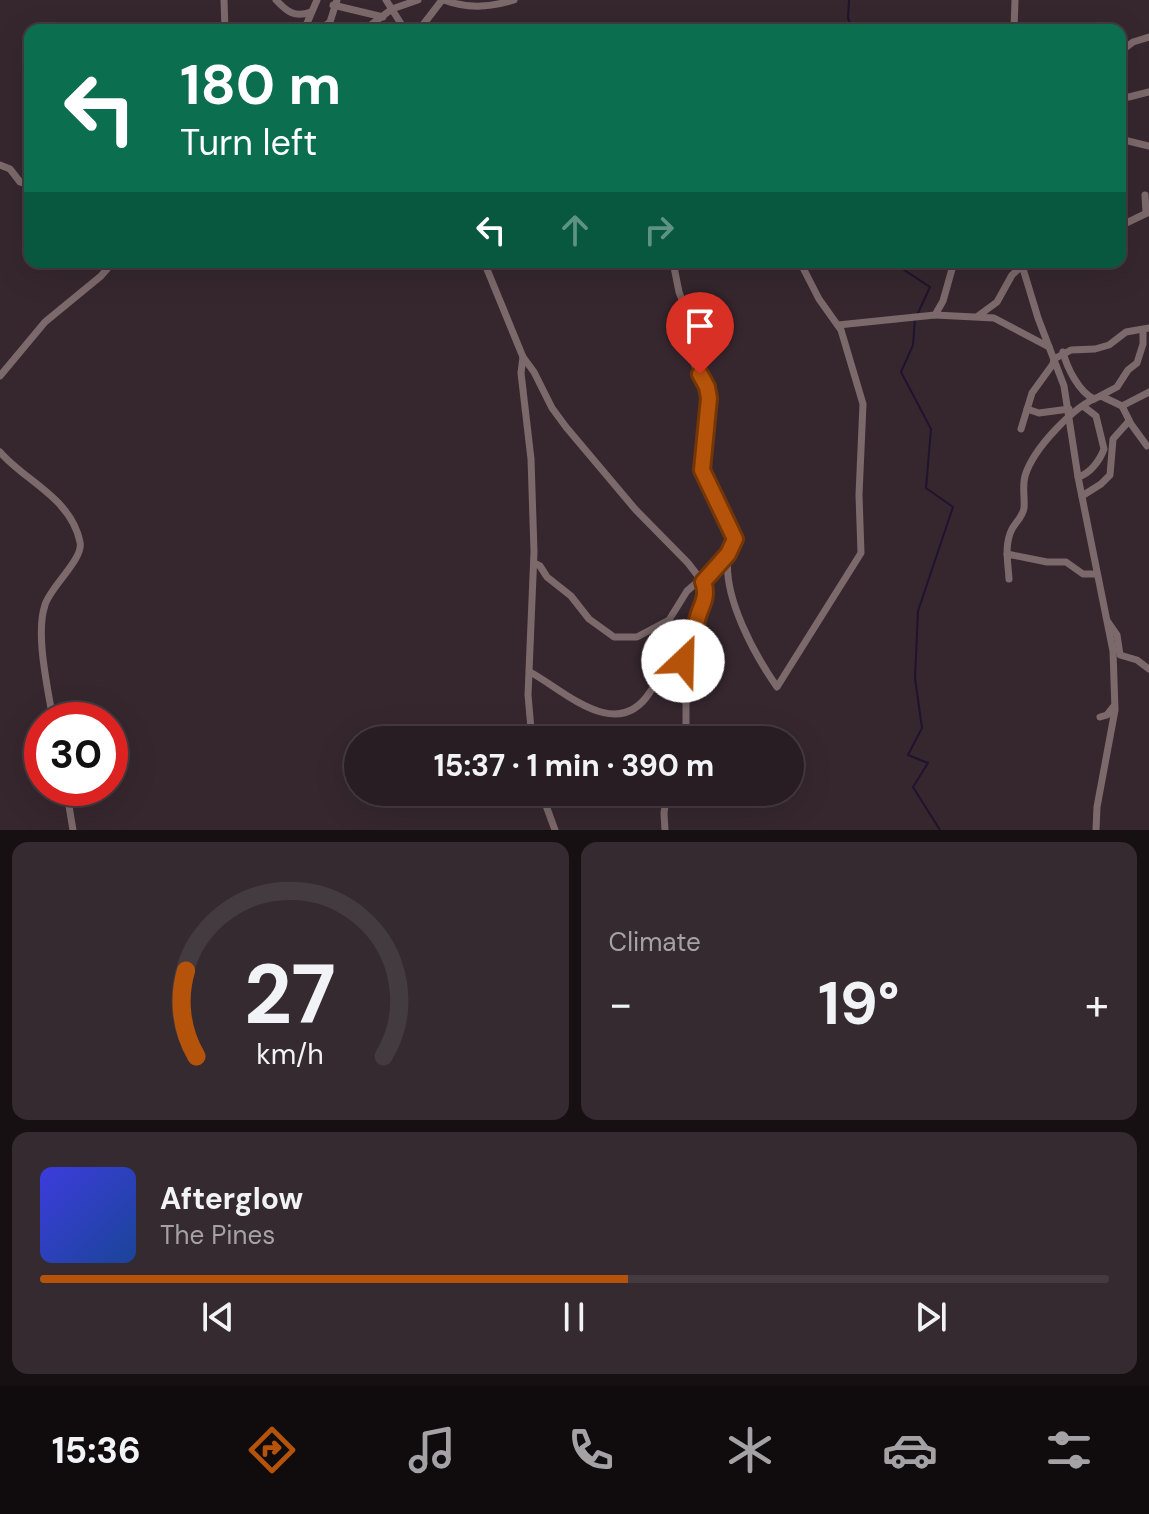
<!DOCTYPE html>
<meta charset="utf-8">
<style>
:root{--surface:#281d22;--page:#342a2f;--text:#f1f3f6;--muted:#a5a2a5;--line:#443b40;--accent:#b45309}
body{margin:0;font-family:"DM Sans",sans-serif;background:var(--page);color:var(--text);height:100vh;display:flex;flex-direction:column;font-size:30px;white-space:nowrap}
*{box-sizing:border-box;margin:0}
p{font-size:26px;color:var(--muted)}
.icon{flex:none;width:44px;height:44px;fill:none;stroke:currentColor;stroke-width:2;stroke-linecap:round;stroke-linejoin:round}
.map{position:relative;height:830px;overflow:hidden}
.panel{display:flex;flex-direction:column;gap:12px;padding:12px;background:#161013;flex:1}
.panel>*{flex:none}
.guide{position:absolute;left:24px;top:24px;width:1102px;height:244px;border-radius:16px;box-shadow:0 8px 32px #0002,0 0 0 2px var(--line);background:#0b6e4f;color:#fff;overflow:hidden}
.speed{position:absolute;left:24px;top:702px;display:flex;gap:16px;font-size:40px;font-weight:700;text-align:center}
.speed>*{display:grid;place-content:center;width:104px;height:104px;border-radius:50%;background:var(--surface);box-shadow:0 8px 32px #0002,0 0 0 2px var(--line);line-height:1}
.speed .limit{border:12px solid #d22;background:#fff;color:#111}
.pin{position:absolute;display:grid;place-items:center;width:68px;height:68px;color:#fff;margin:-82px -34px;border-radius:50% 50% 50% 0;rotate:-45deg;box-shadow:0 0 8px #0007}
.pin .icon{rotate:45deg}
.me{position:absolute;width:88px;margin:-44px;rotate:24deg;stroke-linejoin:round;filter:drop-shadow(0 0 6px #0008)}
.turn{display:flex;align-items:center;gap:28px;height:168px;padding:0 24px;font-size:36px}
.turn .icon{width:104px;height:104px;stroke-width:2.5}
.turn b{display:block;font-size:56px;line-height:68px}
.lanes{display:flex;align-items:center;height:76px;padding:0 24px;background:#0003;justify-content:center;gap:40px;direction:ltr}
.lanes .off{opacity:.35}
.big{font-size:60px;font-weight:700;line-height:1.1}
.panel .widget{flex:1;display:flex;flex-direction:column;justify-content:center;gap:12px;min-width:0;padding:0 28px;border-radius:16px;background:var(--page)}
.panel .dial{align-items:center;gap:0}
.dial svg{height:208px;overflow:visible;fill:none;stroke:var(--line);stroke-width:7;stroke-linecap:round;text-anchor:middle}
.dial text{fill:var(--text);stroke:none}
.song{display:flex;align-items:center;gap:24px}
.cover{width:96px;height:96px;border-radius:12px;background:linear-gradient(135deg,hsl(240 70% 55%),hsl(220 70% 35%))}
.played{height:8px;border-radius:4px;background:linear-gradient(90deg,var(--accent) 55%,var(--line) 55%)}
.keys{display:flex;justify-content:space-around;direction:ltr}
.heat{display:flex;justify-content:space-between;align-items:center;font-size:44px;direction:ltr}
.panel .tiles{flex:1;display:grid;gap:12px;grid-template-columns:1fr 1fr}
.widget:last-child{grid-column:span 2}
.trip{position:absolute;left:344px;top:726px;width:460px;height:80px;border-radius:40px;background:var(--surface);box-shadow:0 8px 32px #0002,0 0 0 2px var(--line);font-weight:700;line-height:80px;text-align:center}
.menu{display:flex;height:128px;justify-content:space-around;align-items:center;background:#100c0e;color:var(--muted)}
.menu .icon{width:56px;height:56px}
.menu .active{color:var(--accent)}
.menu b{font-size:36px;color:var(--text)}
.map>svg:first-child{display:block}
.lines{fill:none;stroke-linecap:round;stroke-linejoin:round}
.stream{stroke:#1f132f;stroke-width:2}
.minor{stroke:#7c696c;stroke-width:7}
.route-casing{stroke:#753606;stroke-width:20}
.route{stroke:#b45309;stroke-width:14}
</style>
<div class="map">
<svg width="1149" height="830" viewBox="0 0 1149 830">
<rect width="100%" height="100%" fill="#36272e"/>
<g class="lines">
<g class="stream">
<polyline points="849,0 848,18 853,30"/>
<polyline points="902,262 898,266 930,287 918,313"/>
<polyline points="915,318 913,345 901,372 931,429 926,488 953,507 918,611 915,678 922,728 908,755 928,763 913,787 940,830"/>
</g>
<g class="minor">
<polyline points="224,0 225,30"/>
<path d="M276,0C287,12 295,18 311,12"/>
<polyline points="386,0 405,30"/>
<path d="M444,0C467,9 492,7 514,0"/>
<polyline points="333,5 383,17"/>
<polyline points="305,28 322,28 330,22 337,0"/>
<polyline points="304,30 317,0"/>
<polyline points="364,30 392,9 418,0"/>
<polyline points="419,30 442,0"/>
<polyline points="1014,30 1015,0"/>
<polyline points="1120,52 1133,42 1149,37"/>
<polyline points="1129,97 1149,92"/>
<polyline points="1120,139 1149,146"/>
<polyline points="0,165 10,169 20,182 30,184"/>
<polyline points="1145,195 1146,213"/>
<polyline points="1120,226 1149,212"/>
<polyline points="484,262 523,357 521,373 531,459 534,552 528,695 532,740"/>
<path d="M673,262L679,292L695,333V366L709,392L702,470L735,539C732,545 728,551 728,557C723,597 754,654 777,687L861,553L859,495L863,404L841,330L819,299L800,262"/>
<polyline points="1021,262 1038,318 1064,386 1078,477 1113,651 1115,710 1097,807 1096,830"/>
<polyline points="935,315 994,318 1049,347"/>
<polyline points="978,316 997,302 1012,275 1022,266"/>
<polyline points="838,325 935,315 943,301 954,262"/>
<path d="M1063,352C1067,368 1079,392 1094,399"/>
<polyline points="523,357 534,372 552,408 566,427 635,509 688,563 705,585 706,596 696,626 697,641 686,670 686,729 673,740"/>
<polyline points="0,376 45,322 101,276 113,262"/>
<polyline points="1100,396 1117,387 1128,370 1137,363 1143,344 1143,330"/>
<polyline points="1122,406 1131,424 1147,446"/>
<polyline points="1027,409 1039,413 1069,409"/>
<polyline points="1021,429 1032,393 1053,364 1054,359 1071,350 1095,349 1109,345 1126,332 1149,328"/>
<path d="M0,452C26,482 71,498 80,542C84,559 50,587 45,605C35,634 48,689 53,720"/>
<path d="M1078,477C1090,474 1100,460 1104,449L1096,416L1083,406"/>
<polyline points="1082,496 1101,484 1110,475 1113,439 1129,421"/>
<polyline points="1007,554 1047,562 1066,562 1083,574 1096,574"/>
<polyline points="534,563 540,566 547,577 571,596 589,619 614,637 637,637 669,620 687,591 701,579"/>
<path d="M1009,579C1008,562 1004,545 1012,529C1016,522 1023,516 1024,508C1025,497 1022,487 1025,476C1033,449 1074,405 1101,396L1122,406L1149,392"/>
<polyline points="703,582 728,554"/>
<polyline points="1108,622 1117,635 1120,655 1137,660 1149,669"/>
<path d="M530,672C564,690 617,744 650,692C658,681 666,665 680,661L687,664"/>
<polyline points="1100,717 1107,715 1114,706"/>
<polyline points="66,788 73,830"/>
<polyline points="541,792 555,830"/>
<polyline points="665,830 664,813 667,792"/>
</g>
</g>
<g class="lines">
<defs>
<path id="route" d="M683,661L687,664C695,649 694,643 696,626C697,610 710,599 703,582L728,554L735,539L702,470L709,398L707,387L700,374"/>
</defs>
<use href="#route" class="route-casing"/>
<use href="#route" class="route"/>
</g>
</svg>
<div class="speed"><div class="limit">30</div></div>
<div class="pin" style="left:700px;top:374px;background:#d93025"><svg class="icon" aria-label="arrive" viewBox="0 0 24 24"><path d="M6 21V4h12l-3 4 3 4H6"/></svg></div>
<svg class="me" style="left:683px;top:661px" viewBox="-20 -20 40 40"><circle r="19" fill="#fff"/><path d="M0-13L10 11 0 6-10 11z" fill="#b45309"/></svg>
<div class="trip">15:37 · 1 min · 390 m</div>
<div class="guide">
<div class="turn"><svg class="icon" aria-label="left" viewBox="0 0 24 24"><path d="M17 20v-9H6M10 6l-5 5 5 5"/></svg><div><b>180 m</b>Turn left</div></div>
<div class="lanes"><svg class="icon" aria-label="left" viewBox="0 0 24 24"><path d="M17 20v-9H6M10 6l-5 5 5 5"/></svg><svg class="icon off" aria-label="ahead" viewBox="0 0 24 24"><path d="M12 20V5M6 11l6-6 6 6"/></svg><svg class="icon off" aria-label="right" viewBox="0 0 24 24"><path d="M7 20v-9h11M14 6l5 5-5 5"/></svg></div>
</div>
</div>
<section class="panel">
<div class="tiles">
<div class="widget dial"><svg viewBox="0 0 100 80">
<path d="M14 69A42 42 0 1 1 86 69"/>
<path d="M14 69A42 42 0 0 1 10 36" stroke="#b45309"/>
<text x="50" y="56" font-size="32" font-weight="700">27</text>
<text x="50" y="72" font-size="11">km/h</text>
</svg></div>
<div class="widget"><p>Climate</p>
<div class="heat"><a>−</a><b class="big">19°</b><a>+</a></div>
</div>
<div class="widget">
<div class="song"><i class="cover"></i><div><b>Afterglow</b><p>The Pines</p></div></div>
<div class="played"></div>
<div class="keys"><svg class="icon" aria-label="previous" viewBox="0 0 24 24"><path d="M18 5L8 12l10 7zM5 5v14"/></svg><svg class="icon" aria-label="pause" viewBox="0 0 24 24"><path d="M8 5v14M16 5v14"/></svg><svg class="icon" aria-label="next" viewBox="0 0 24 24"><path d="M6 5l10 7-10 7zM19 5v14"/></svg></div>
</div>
</div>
</section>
<nav class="menu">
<b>15:36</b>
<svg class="icon active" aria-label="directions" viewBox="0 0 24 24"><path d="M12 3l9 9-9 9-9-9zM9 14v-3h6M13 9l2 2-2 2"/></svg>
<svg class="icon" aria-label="music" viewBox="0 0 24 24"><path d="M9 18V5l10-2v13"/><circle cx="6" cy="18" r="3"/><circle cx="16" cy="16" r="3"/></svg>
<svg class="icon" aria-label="phone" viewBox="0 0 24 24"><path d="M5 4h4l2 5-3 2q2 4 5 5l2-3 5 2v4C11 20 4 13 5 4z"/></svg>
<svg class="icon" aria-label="climate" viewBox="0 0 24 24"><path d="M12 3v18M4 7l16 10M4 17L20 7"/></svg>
<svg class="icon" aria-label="car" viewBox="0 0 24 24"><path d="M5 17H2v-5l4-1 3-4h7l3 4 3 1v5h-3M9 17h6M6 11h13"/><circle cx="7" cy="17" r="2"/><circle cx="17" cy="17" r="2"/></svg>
<svg class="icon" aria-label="filters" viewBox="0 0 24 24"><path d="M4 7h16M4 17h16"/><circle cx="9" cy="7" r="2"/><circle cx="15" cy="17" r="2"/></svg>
</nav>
